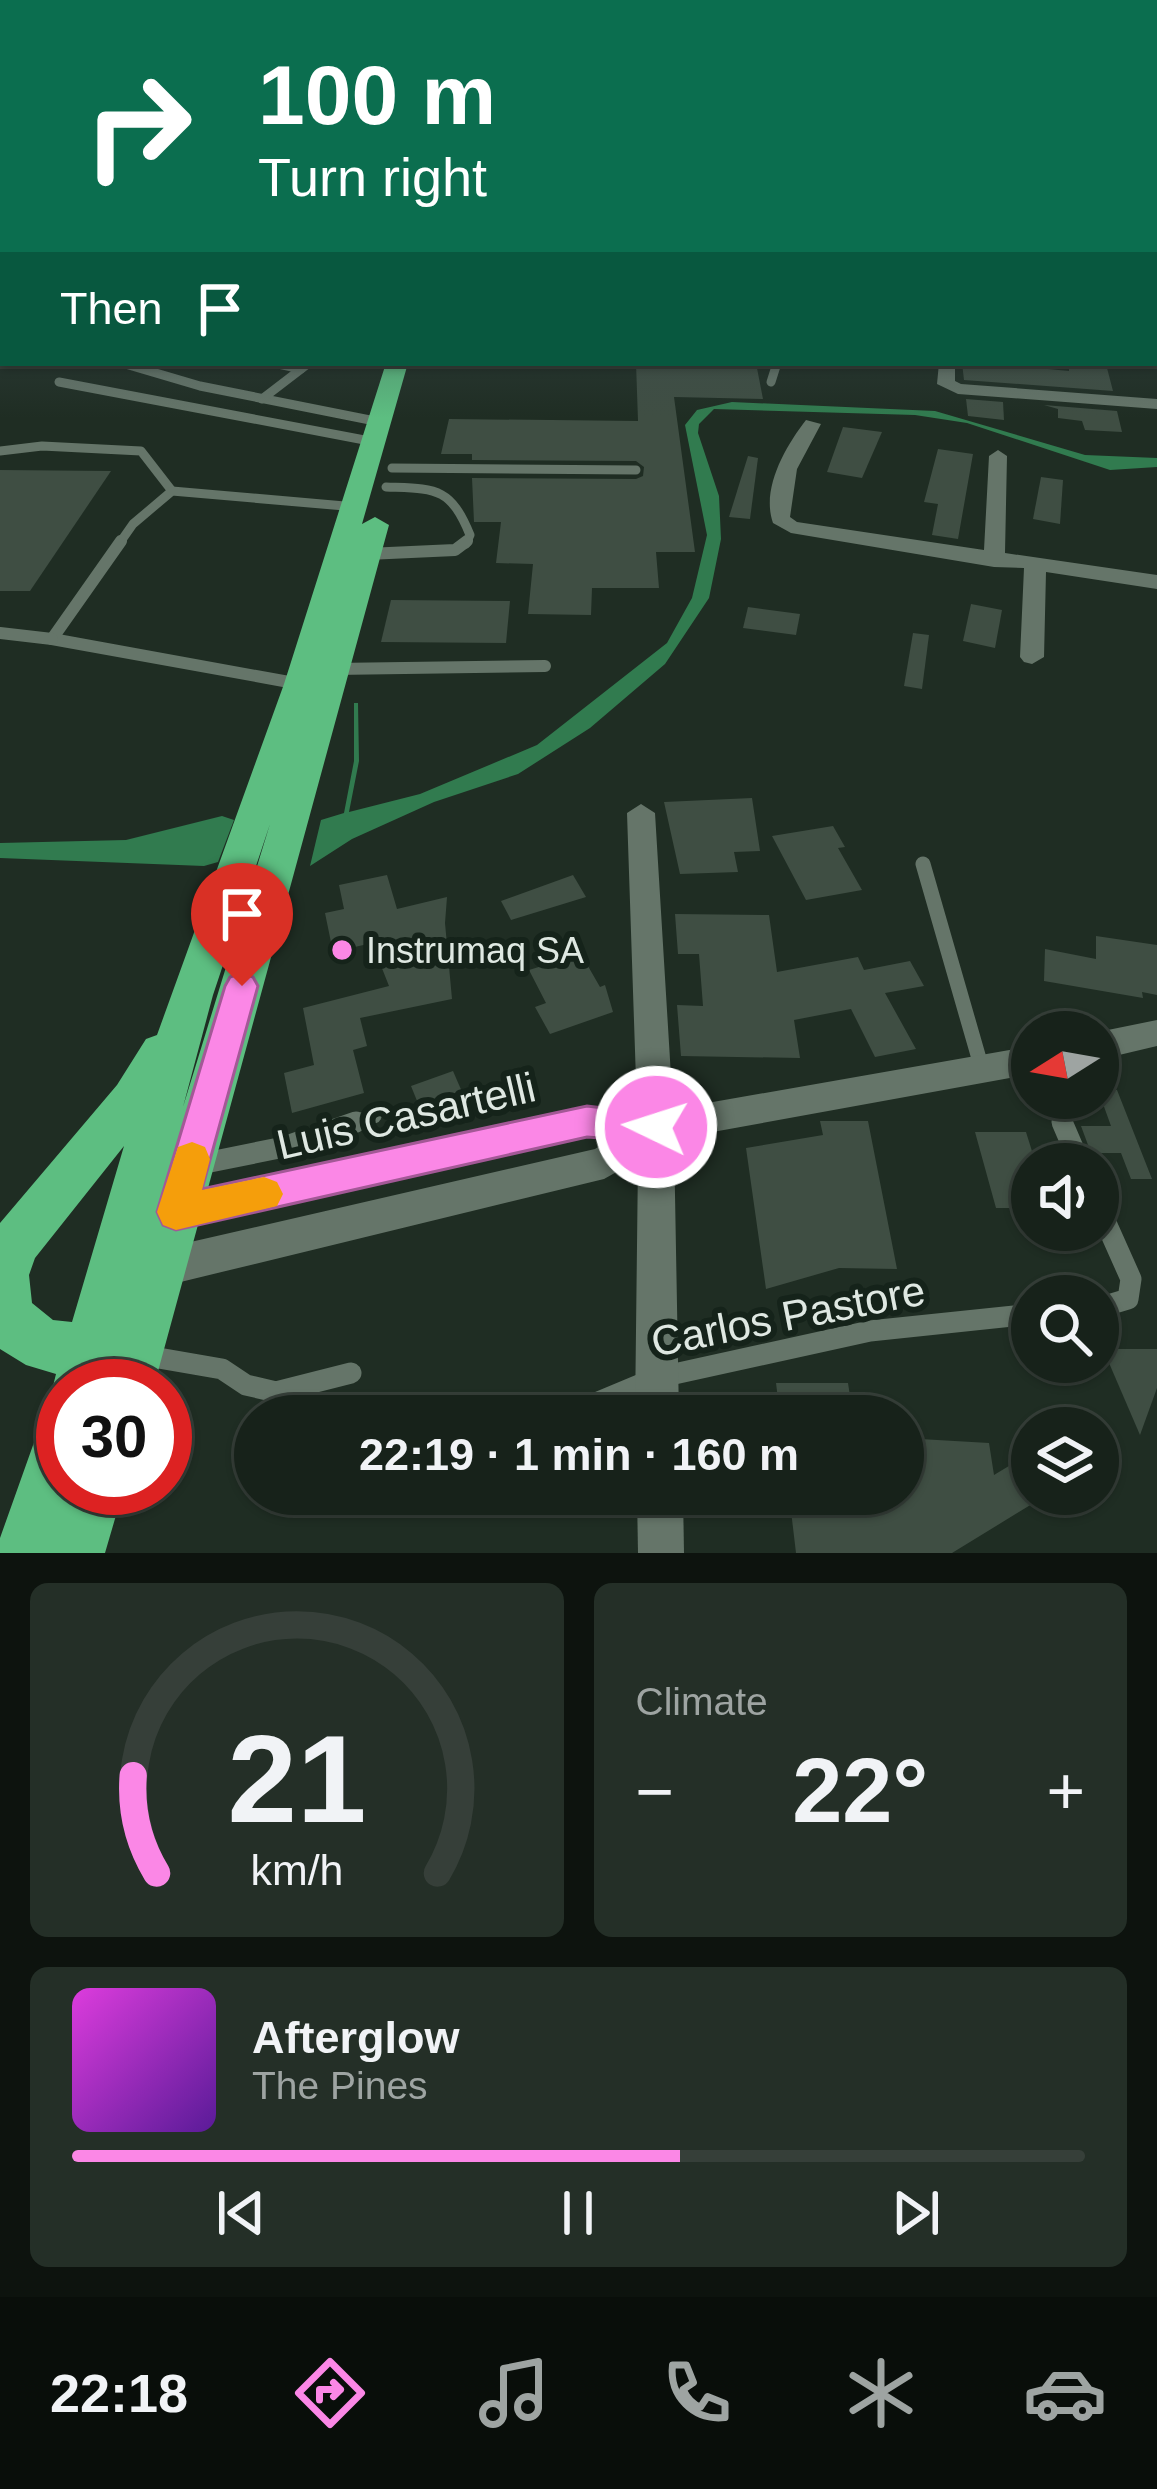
<!DOCTYPE html>
<meta charset="utf-8">
<style>
:root{--surface:#17221a;--page:#242f27;--text:#f1f3f6;--muted:#9ea4a2;--line:#363f39;--accent:#fb87e6}
body{margin:0;font-family:Arial,sans-serif;background:var(--page);color:var(--text);height:100vh;display:flex;flex-direction:column;font-size:45px;white-space:nowrap}
*{box-sizing:border-box;margin:0}
p{font-size:39px;color:var(--muted)}
.icon{flex:none;width:66px;height:66px;fill:none;stroke:currentColor;stroke-width:2;stroke-linecap:round;stroke-linejoin:round}
.map{position:relative;height:1553px;overflow:hidden}
.panel{display:flex;flex-direction:column;gap:30px;padding:30px;background:#0d130e;flex:1}
.panel>*{flex:none}
.top-card{position:absolute;left:0px;top:0px;width:1158px;height:366px;box-shadow:0 3px 9px #0004,0 0 0 3px var(--line);background:#0b6e4f;color:#fff;overflow:hidden}
.needle{width:78px;rotate:259deg}
.buttons{position:absolute;left:1011px;top:1011px;display:grid;gap:24px}
.buttons a{display:grid;place-items:center;width:108px;height:108px;border-radius:50%;background:var(--surface);box-shadow:0 3px 9px #0004,0 0 0 3px var(--line);font-size:60px}
.speed{position:absolute;left:36px;top:1359px;display:flex;gap:24px;font-size:60px;font-weight:700;text-align:center}
.speed>*{display:grid;place-content:center;width:156px;height:156px;border-radius:50%;background:var(--surface);box-shadow:0 3px 9px #0004,0 0 0 3px var(--line);line-height:1}
.speed .limit{border:18px solid #d22;background:#fff;color:#111}
.pin{position:absolute;display:grid;place-items:center;width:102px;height:102px;color:#fff;margin:-123px -51px;border-radius:50% 50% 50% 0;rotate:-45deg;box-shadow:0 0 12px #0007}
.pin .icon{rotate:45deg}
.me{position:absolute;width:132px;margin:-66px;rotate:274deg;stroke-linejoin:round;filter:drop-shadow(0 0 9px #0008)}
.turn{display:flex;align-items:center;gap:42px;height:252px;padding:0 60px;font-size:54px}
.turn .icon{width:156px;height:156px;stroke-width:2.5}
.turn b{display:block;font-size:84px;line-height:102px}
.then{display:flex;align-items:center;height:114px;padding:0 60px;background:#0003;gap:24px;font-size:45px}
.big{font-size:90px;font-weight:800;line-height:1.1}
.panel .tile{flex:1;display:flex;flex-direction:column;justify-content:center;gap:18px;min-width:0;padding:0 42px;border-radius:18px;background:var(--page)}
.panel .dial{align-items:center;gap:0}
.dial svg{height:312px;overflow:visible;fill:none;stroke:var(--line);stroke-width:7;stroke-linecap:round;text-anchor:middle}
.dial text{fill:var(--text);stroke:none}
.song{display:flex;align-items:center;gap:36px}
.cover{width:144px;height:144px;border-radius:18px;background:linear-gradient(135deg,hsl(300 70% 55%),hsl(270 70% 35%))}
.played{height:12px;border-radius:6px;background:linear-gradient(90deg,var(--accent) 60%,var(--line) 60%)}
.keys{display:flex;justify-content:space-around;direction:ltr}
.heat{display:flex;justify-content:space-between;align-items:center;font-size:66px;direction:ltr}
.panel .tiles{flex:1;display:grid;gap:30px;grid-template-columns:1fr 1fr}
.tile:last-child{grid-column:span 2}
.trip{position:absolute;left:234px;top:1395px;width:690px;height:120px;border-radius:60px;background:var(--surface);box-shadow:0 3px 9px #0004,0 0 0 3px var(--line);font-weight:800;line-height:120px;text-align:center}
.dock{display:flex;height:192px;justify-content:space-around;align-items:center;background:#090e0a;color:var(--muted)}
.dock .icon{width:84px;height:84px}
.dock .on{color:var(--accent)}
.dock b{font-size:54px;color:var(--text)}
.map>svg:first-child{display:block}
.water{fill:#317b4f}
.building{fill:#3f4e43}
.lines{fill:none;stroke-linecap:round;stroke-linejoin:round}
.lane-far3{stroke:#657569;stroke-width:9}
.lane-far2{stroke:#657569;stroke-width:12}
.lane-far1{stroke:#657569;stroke-width:15}
.lane{stroke:#657569;stroke-width:21}
.street{fill:#657569;fill-rule:evenodd}
.secondary{fill:#638b70;fill-rule:evenodd}
.highway{fill:#5dbe81;fill-rule:evenodd}
.route{fill:#fb87e6;stroke:#a35896;stroke-width:3}
.slow{fill:#f59e0b}
.poi-dot{fill:#fb87e6;stroke:#15231a;stroke-width:4.5}
.labels{text-anchor:middle;dominant-baseline:central;stroke-width:12;stroke-linejoin:round;paint-order:stroke}
.poi-label{font-size:36px;fill:#dfe8e2;stroke:#15231a;text-anchor:start}
.near-street-label{font-size:42px;fill:#dfe8e2;stroke:#15231a}
</style>
<div class="map">
<svg width="1157" height="1553" viewBox="0 0 1157 1553">
<rect width="100%" height="100%" fill="#1f2d23"/>
<g class="water">
<polygon points="732,402 935,411 1085,455 1157,458 1157,467 1110,470 967,423 915,415 714,409 699,424 698,433 719,496 721,539 709,598 665,664 590,728 518,774 434,802 352,839 310,866 321,820 344,813 354,761 354,703 358,703 359,761 349,812 420,794 537,745 667,643 692,598 707,535 685,425 697,410"/>
<polygon points="222,816 234,820 218,862 204,866 0,858 0,843 126,840"/>
</g>
<g class="building">
<polygon points="636,363 756,363 763,399 674,397 695,552 656,552 659,588 592,588 591,615 528,614 533,564 496,563 501,522 474,522 472,478 636,479 643,476 644,467 636,461 472,460 472,454 441,454 449,419 638,421"/>
<polygon points="962,363 1026,363 1027,367 1069,371 1069,367 1078,366 1107,368 1113,391 964,380"/>
<polygon points="966,399 1003,402 1004,420 968,416"/>
<polygon points="1044,405 1117,411 1122,432 1085,430 1082,421 1058,418 1058,409"/>
<polygon points="843,427 882,432 862,478 827,472"/>
<polygon points="938,449 973,454 958,539 932,535 938,504 924,502"/>
<polygon points="748,456 758,458 750,519 729,517"/>
<polygon points="0,470 111,471 30,591 0,591"/>
<polygon points="1041,477 1063,480 1060,524 1033,519"/>
<polygon points="391,600 510,601 506,643 381,642"/>
<polygon points="971,604 1002,610 995,648 963,641"/>
<polygon points="748,607 800,614 796,635 743,628"/>
<polygon points="913,633 929,635 922,689 904,686"/>
<polygon points="752,798 760,851 734,852 738,872 680,874 664,802"/>
<polygon points="833,826 845,847 838,848 862,890 806,900 772,836"/>
<polygon points="387,875 397,909 447,897 445,923 452,999 360,1018 367,1046 353,1050 364,1093 292,1113 284,1073 314,1065 303,1008 389,986 372,943 333,952 325,913 344,909 339,885"/>
<polygon points="573,875 586,897 511,920 501,901"/>
<polygon points="675,914 769,915 777,972 858,957 864,970 910,961 924,986 885,993 916,1049 875,1057 851,1009 794,1020 800,1058 681,1056 677,1005 703,1006 699,954 678,954"/>
<polygon points="1096,936 1157,945 1157,995 1142,992 1143,998 1044,981 1045,949 1096,959"/>
<polygon points="581,954 600,987 605,985 613,1012 550,1034 535,1007 546,1003 529,970"/>
<polygon points="453,1071 469,1108 426,1123 411,1086"/>
<polygon points="1098,1090 1117,1090 1152,1179 1131,1179 1121,1153 1091,1153 1081,1126 1111,1126"/>
<polygon points="820,1121 868,1121 897,1269 839,1268 766,1289 746,1148 823,1135"/>
<polygon points="975,1132 1026,1132 1036,1164 1032,1164 1032,1208 996,1208"/>
<polygon points="1103,1349 1157,1349 1157,1388 1140,1435"/>
<polygon points="776,1383 848,1383 853,1416 780,1416"/>
<polygon points="903,1438 989,1443 994,1475 1032,1452 1032,1504 952,1553 796,1553 789,1494 903,1494"/>
</g>
<g class="lines">
<g class="lane-far3">
<polyline points="122,363 200,386 380,422"/>
<polyline points="274,363 301,369"/>
<polyline points="59,382 375,442"/>
<polyline points="771,382 777,363"/>
<polyline points="262,399 309,363"/>
<polyline points="0,451 42,446 141,451 172,491"/>
<polyline points="392,468 636,470"/>
<path d="M386,487C435,489 450,486 470,535L466,544"/>
<polyline points="119,544 133,524 172,491 356,507"/>
</g>
<g class="lane-far2">
<polyline points="121,541 52,639 300,684"/>
<polyline points="367,554 455,550 467,541"/>
<polyline points="0,633 52,639"/>
<polyline points="334,669 545,666"/>
</g>
<g class="lane-far1">
<polyline points="923,864 982,1069"/>
<polyline points="1051,1098 1063,1125"/>
<polyline points="347,1125 374,1116"/>
</g>
<g class="lane">
<polyline points="1062,1122 1080,1164"/>
<polyline points="200,1164 284,1147 356,1122"/>
<polyline points="1098,1205 1131,1279 1128,1299 1098,1308"/>
<polyline points="147,1356 222,1369 246,1385 276,1392 351,1373"/>
<polyline points="565,1416 656,1378 870,1331 1032,1314"/>
</g>
<g class="street">
<polygon points="939,363 955,363 955,381 961,384 1157,399 1157,409 958,394 937,384"/>
<path d="M806,420L821,424L797,469L790,517L797,522L984,550L989,456L998,450L1007,456L1005,553L1157,575V589L1046,572L1044,657L1032,664L1024,662L1020,657L1024,568L994,567L791,533L773,523C761,489 785,447 806,420Z"/>
<polygon points="641,804 655,813 673,1109 1032,1046 1032,1074 674,1139 679,1416 635,1416 638,1160 604,1179 160,1287 146,1281 140,1268 146,1255 160,1249 595,1149 611,1138 587,1136 176,1229 163,1224 157,1212 163,1200 176,1195 587,1106 637,1110 627,813"/>
<polygon points="1157,1020 1157,1046 1098,1060 1098,1032"/>
<polygon points="637,1494 683,1494 684,1553 638,1553"/>
</g>
<polygon class="secondary" points="1155,240 1157,240 1157,250 1155,249"/>
<g class="highway">
<path d="M386,363H408L362,524L375,517L389,525L154,1386H63V1407L53,1386L56,1374L26,1365L0,1349V1223L117,1085L146,1039L157,1035L284,684ZM270,824L183,1107L213,995ZM124,1146L72,1322L53,1320L32,1303L29,1275L35,1258Z"/>
<polygon points="63,1412 63,1488 124,1488 105,1553 0,1553 0,1538 42,1420"/>
</g>
</g>
<linearGradient id="sky" x2="0" y2="1"><stop stop-color="#111913"/><stop offset="0.48" stop-color="#3c4c50"/><stop offset="1" stop-color="#3c4c50" stop-opacity="0"/></linearGradient>
<rect width="1157" height="418" fill="url(#sky)"/>
<polygon class="route" points="242,973 253,977 258,986 202,1189 587,1106 669,1116 674,1127 669,1138 656,1142 587,1137 176,1230 163,1225 157,1212 225,986 230,977"/>
<polygon class="slow" points="192,1142 205,1147 210,1159 202,1190 264,1177 277,1182 283,1194 277,1206 176,1230 163,1225 157,1212 178,1147"/>
<circle class="poi-dot" cx="342" cy="950" r="12"/>
<g class="labels">
<g class="poi-label">
<text x="366" y="950">Instrumaq SA</text>
</g>
<g class="near-street-label">
<text transform="translate(406 1116) rotate(-13)">Luis Casartelli</text>
<text transform="translate(788 1316) rotate(-11)">Carlos Pastore</text>
</g>
</g>
</svg>
<div class="buttons">
<a><svg class="needle" viewBox="-14 -14 28 28"><path d="M0-13l5 13h-10z" fill="#e53935"/><path d="M0 13l5-13h-10z" fill="#9ea4a2"/></svg></a>
<a><svg class="icon" aria-label="sound" viewBox="0 0 24 24"><path d="M4 9h4l5-4v14l-5-4H4zM17 9q2 3 0 6"/></svg></a>
<a><svg class="icon" aria-label="search" viewBox="0 0 24 24"><circle cx="10" cy="10" r="6"/><path d="M15 15l6 6"/></svg></a>
<a><svg class="icon" aria-label="layers" viewBox="0 0 24 24"><path d="M12 4l9 5-9 5-9-5zM3 14l9 5 9-5"/></svg></a>
</div>
<div class="speed"><div class="limit">30</div></div>
<div class="pin" style="left:242px;top:986px;background:#d93025"><svg class="icon" aria-label="arrive" viewBox="0 0 24 24"><path d="M6 21V4h12l-3 4 3 4H6"/></svg></div>
<svg class="me" style="left:656px;top:1127px" viewBox="-20 -20 40 40"><circle r="17" fill="#fb87e6" stroke="#fff" stroke-width="3"/><path d="M0-11L8 9 0 5-8 9z" fill="#fff"/></svg>
<div class="trip">22:19 · 1 min · 160 m</div>
<div class="top-card">
<div class="turn"><svg class="icon" aria-label="right" viewBox="0 0 24 24"><path d="M7 20v-9h11M14 6l5 5-5 5"/></svg><div><b>100 m</b>Turn right</div></div>
<div class="then">Then<svg class="icon" aria-label="arrive" viewBox="0 0 24 24"><path d="M6 21V4h12l-3 4 3 4H6"/></svg></div>
</div>
</div>
<section class="panel">
<div class="tiles">
<div class="tile dial"><svg viewBox="0 0 100 80">
<path d="M14 69A42 42 0 1 1 86 69"/>
<path d="M14 69A42 42 0 0 1 8 44" stroke="#fb87e6"/>
<text x="50" y="56" font-size="32" font-weight="700">21</text>
<text x="50" y="72" font-size="11">km/h</text>
</svg></div>
<div class="tile"><p>Climate</p>
<div class="heat"><a>−</a><b class="big">22°</b><a>+</a></div>
</div>
<div class="tile">
<div class="song"><i class="cover"></i><div><b>Afterglow</b><p>The Pines</p></div></div>
<div class="played"></div>
<div class="keys"><svg class="icon" aria-label="previous" viewBox="0 0 24 24"><path d="M18 5L8 12l10 7zM5 5v14"/></svg><svg class="icon" aria-label="pause" viewBox="0 0 24 24"><path d="M8 5v14M16 5v14"/></svg><svg class="icon" aria-label="next" viewBox="0 0 24 24"><path d="M6 5l10 7-10 7zM19 5v14"/></svg></div>
</div>
</div>
</section>
<nav class="dock">
<b>22:18</b>
<svg class="icon on" aria-label="directions" viewBox="0 0 24 24"><path d="M12 3l9 9-9 9-9-9zM9 14v-3h6M13 9l2 2-2 2"/></svg>
<svg class="icon" aria-label="music" viewBox="0 0 24 24"><path d="M9 18V5l10-2v13"/><circle cx="6" cy="18" r="3"/><circle cx="16" cy="16" r="3"/></svg>
<svg class="icon" aria-label="phone" viewBox="0 0 24 24"><path d="M5 4h4l2 5-3 2q2 4 5 5l2-3 5 2v4C11 20 4 13 5 4z"/></svg>
<svg class="icon" aria-label="climate" viewBox="0 0 24 24"><path d="M12 3v18M4 7l16 10M4 17L20 7"/></svg>
<svg class="icon" aria-label="car" viewBox="0 0 24 24"><path d="M5 17H2v-5l4-1 3-4h7l3 4 3 1v5h-3M9 17h6M6 11h13"/><circle cx="7" cy="17" r="2"/><circle cx="17" cy="17" r="2"/></svg>
</nav>
